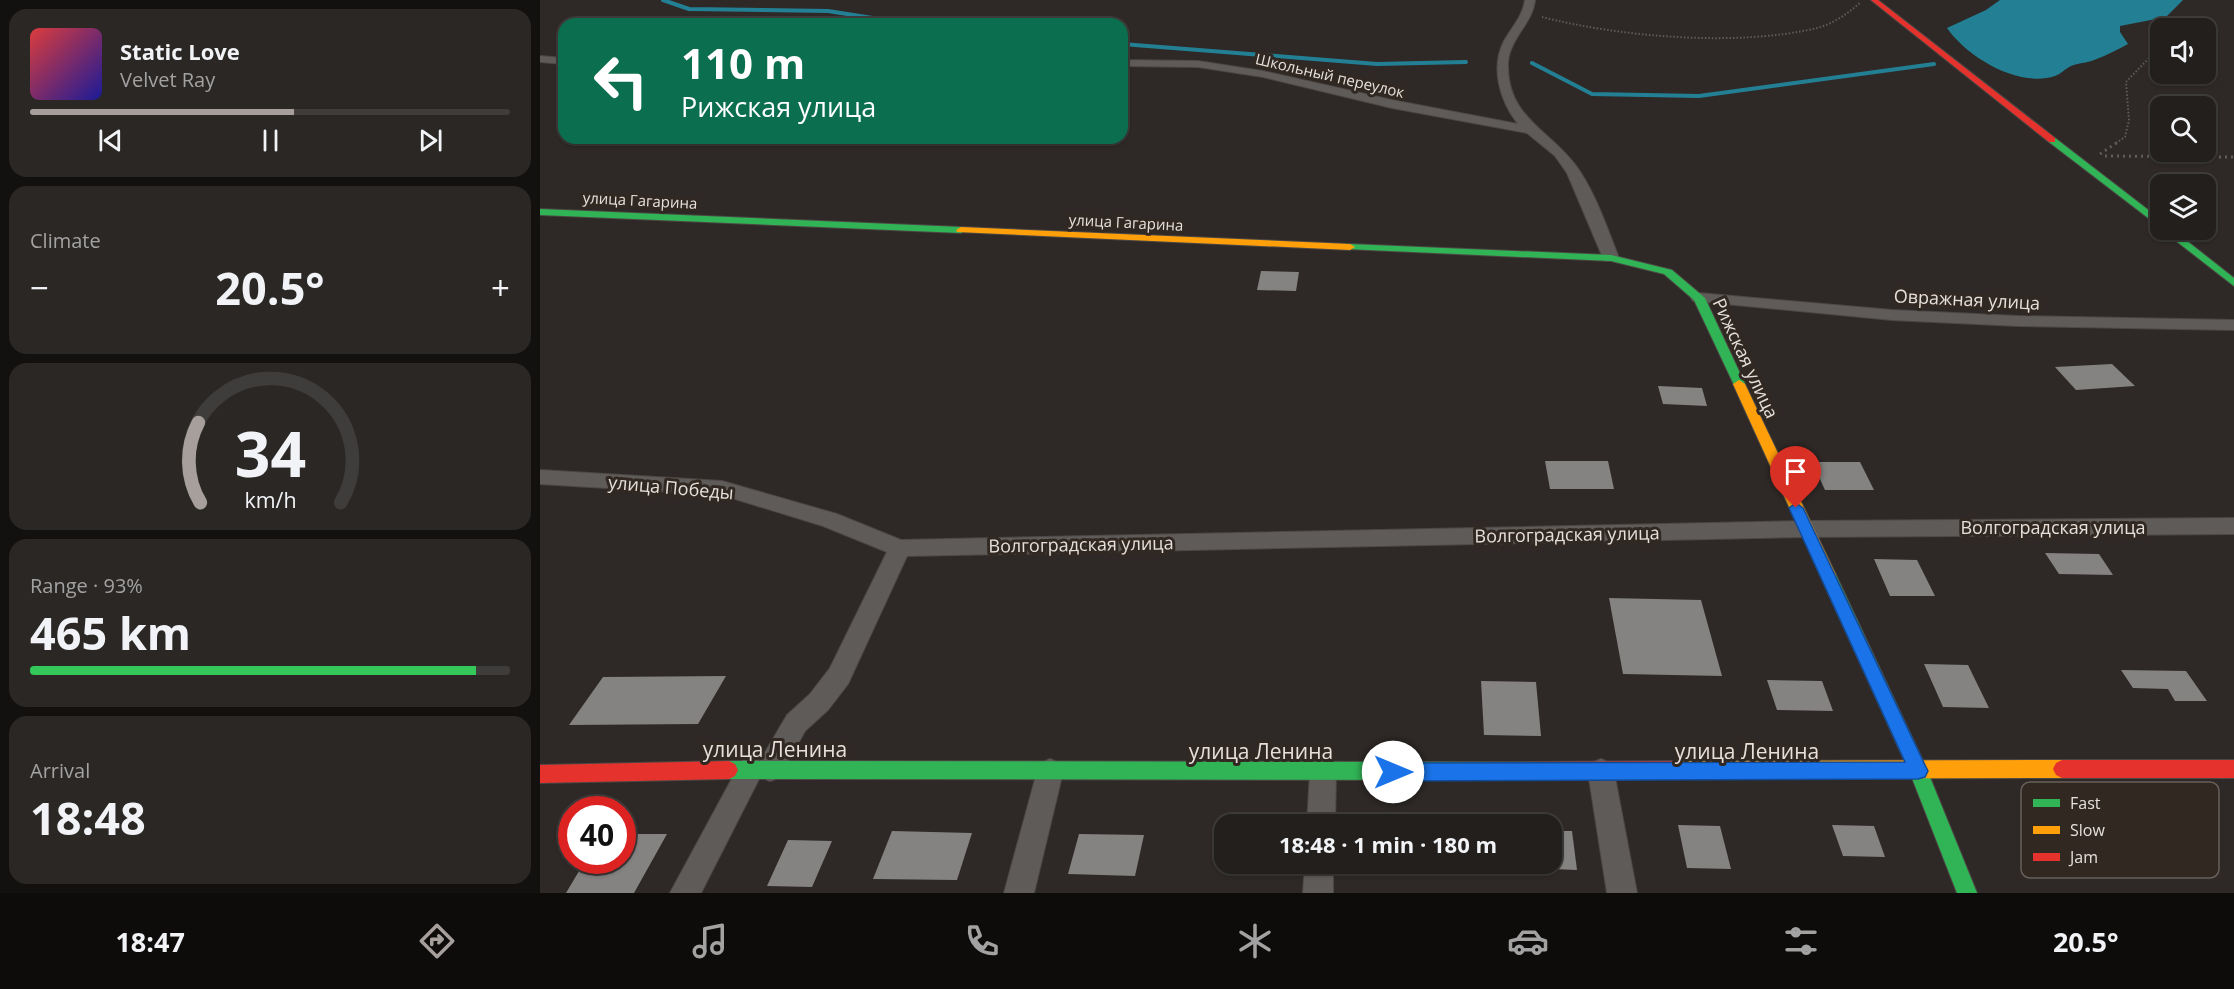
<!DOCTYPE html>
<meta charset="utf-8">
<style>
:root{--surface:#221f1c;--page:#2a2725;--text:#f1f3f6;--muted:#a2a2a3;--line:#3f3d3b;--accent:#a69f9c}
body{margin:0;font-family:"Open Sans",sans-serif;background:var(--page);color:var(--text);height:100vh;display:flex;flex-direction:column;font-size:22px;white-space:nowrap}
*{box-sizing:border-box;margin:0}
p{font-size:20px;color:var(--muted)}
.icon{flex:none;width:33px;height:33px;fill:none;stroke:currentColor;stroke-width:2;stroke-linecap:round;stroke-linejoin:round}
.map{position:relative;flex:1;overflow:hidden}
.sheet{display:flex;flex-direction:column;gap:9px;padding:9px;background:#13110f;width:540px}
.sheet>*{flex:none}
.banner{position:absolute;left:18px;top:18px;width:570px;height:126px;border-radius:18px;box-shadow:0 2px 4px #0004,0 0 0 2px var(--line);background:#0b6e4f;color:#fff;overflow:hidden}
.fabs{position:absolute;left:1610px;top:18px;display:grid;gap:12px}
.fabs a{display:grid;place-items:center;width:66px;height:66px;border-radius:12px;background:var(--surface);box-shadow:0 2px 4px #0004,0 0 0 2px var(--line);font-size:30px}
.speed{position:absolute;left:18px;top:796px;display:flex;gap:12px;font-size:30px;font-weight:700;text-align:center}
.speed>*{display:grid;place-content:center;width:78px;height:78px;border-radius:50%;background:var(--surface);box-shadow:0 2px 4px #0004,0 0 0 2px var(--line);line-height:1}
.speed .limit{border:9px solid #d22;background:#fff;color:#111}
.pin{position:absolute;display:grid;place-items:center;width:51px;height:51px;color:#fff;margin:-62px -26px;border-radius:50% 50% 50% 0;rotate:-45deg;box-shadow:0 0 6px #0007}
.pin .icon{rotate:45deg}
.me{position:absolute;width:66px;margin:-33px;rotate:90deg;stroke-linejoin:round;filter:drop-shadow(0 0 4px #0008)}
.turn{display:flex;align-items:center;gap:21px;height:126px;padding:0 24px;font-size:27px}
.turn .icon{width:78px;height:78px;stroke-width:2.5}
.turn b{display:block;font-size:42px;line-height:51px}
.big{font-size:45px;font-weight:700;line-height:1.1}
.sheet .widget{flex:1;display:flex;flex-direction:column;justify-content:center;gap:9px;min-width:0;padding:0 21px;border-radius:18px;background:var(--page)}
.sheet .dial{align-items:center;gap:0}
.dial svg{height:156px;overflow:visible;fill:none;stroke:var(--line);stroke-width:7;stroke-linecap:round;text-anchor:middle}
.dial text{fill:var(--text);stroke:none}
.song{display:flex;align-items:center;gap:18px}
.cover{width:72px;height:72px;border-radius:9px;background:linear-gradient(135deg,hsl(0 70% 55%),hsl(240 70% 35%))}
.played{height:6px;border-radius:3px;background:linear-gradient(90deg,var(--accent) 55%,var(--line) 55%)}
.keys{display:flex;justify-content:space-around;direction:ltr}
.heat{display:flex;justify-content:space-between;align-items:center;font-size:33px;direction:ltr}
.charge{height:9px;border-radius:4px;background:linear-gradient(90deg,#34c759 93%,var(--line) 0)}
.trip{position:absolute;left:674px;top:814px;width:348px;height:60px;border-radius:18px;background:var(--surface);box-shadow:0 2px 4px #0004,0 0 0 2px var(--line);font-weight:700;line-height:60px;text-align:center}
.dock{display:flex;height:96px;justify-content:space-around;align-items:center;background:#0e0c0b;color:var(--muted)}
.dock .icon{width:42px;height:42px}
.dock .selected{color:var(--accent)}
.dock b{font-size:27px;color:var(--text)}
main{display:flex;flex:1;min-height:0}
.map>svg:first-child{display:block}
.water{fill:#238094}
.lines{fill:none;stroke-linecap:round;stroke-linejoin:round}
.stream{stroke:#238094;stroke-width:4}
.building{fill:#858282}
.street-casing{stroke:#4c4744;stroke-width:2}
.fast-casing{stroke:#4c4744;stroke-width:2}
.slow-casing{stroke:#4c4744;stroke-width:2}
.jam-casing{stroke:#4c4744;stroke-width:2}
.path-far1{stroke:#5f5b59;stroke-width:2;stroke-dasharray:1.5 2;stroke-linecap:butt}
.path{stroke:#5f5b59;stroke-width:3;stroke-dasharray:2 4;stroke-linecap:butt}
.street{fill:#5f5b59;fill-rule:evenodd}
.fast{fill:#30b455;fill-rule:evenodd}
.slow{fill:#ff9f0a;fill-rule:evenodd}
.jam{fill:#e5322d;fill-rule:evenodd}
.route{fill:#1a73e8;stroke:#114b97;stroke-width:1.5}
.labels{text-anchor:middle;dominant-baseline:central;stroke-width:6;stroke-linejoin:round;paint-order:stroke}
.far-street-label{font-size:15px;fill:#e6dfdb;stroke:#322822}
.street-label{font-size:18px;fill:#e6dfdb;stroke:#322822}
.near-street-label{font-size:21px;fill:#e6dfdb;stroke:#322822}
.key{fill:#322822;stroke:#685f5a;stroke-width:1.5}
.key-label{font-size:16px;fill:#e6dfdb}
</style>
<main>
<section class="sheet">
<div class="widget">
<div class="song"><i class="cover"></i><div><b>Static Love</b><p>Velvet Ray</p></div></div>
<div class="played"></div>
<div class="keys"><svg class="icon" aria-label="previous" viewBox="0 0 24 24"><path d="M18 5L8 12l10 7zM5 5v14"/></svg><svg class="icon" aria-label="pause" viewBox="0 0 24 24"><path d="M8 5v14M16 5v14"/></svg><svg class="icon" aria-label="next" viewBox="0 0 24 24"><path d="M6 5l10 7-10 7zM19 5v14"/></svg></div>
</div>
<div class="widget"><p>Climate</p>
<div class="heat"><a>−</a><b class="big">20.5°</b><a>+</a></div>
</div>
<div class="widget dial"><svg viewBox="0 0 100 80">
<path d="M14 69A42 42 0 1 1 86 69"/>
<path d="M14 69A42 42 0 0 1 13 28" stroke="#a69f9c"/>
<text x="50" y="56" font-size="32" font-weight="700">34</text>
<text x="50" y="72" font-size="11">km/h</text>
</svg></div>
<div class="widget"><p>Range · 93%</p><b class="big">465 km</b><div class="charge"></div></div>
<div class="widget"><p>Arrival</p><b class="big">18:48</b></div>
</section>
<div class="map">
<svg width="1694" height="893" viewBox="0 0 1694 893">
<rect width="100%" height="100%" fill="#2e2926"/>
<path class="water" d="M1460,0H1643L1626,17L1580,26V32L1588,44C1577,50 1565,56 1554,60C1547,63 1538,63 1531,66C1526,68 1521,74 1515,76C1478,88 1427,57 1407,28L1446,10Z"/>
<g class="lines">
<g class="stream">
<polyline points="123,0 149,9 288,11 371,24"/>
<polyline points="582,44 837,64 926,62"/>
<polyline points="992,63 1052,94 1159,96 1394,64"/>
</g>
</g>
<g class="building">
<polygon points="721,271 759,272 756,291 717,290"/>
<polygon points="1572,364 1595,386 1536,390 1515,367"/>
<polygon points="1118,386 1162,388 1167,406 1123,404"/>
<polygon points="1005,461 1068,461 1074,489 1010,489"/>
<polygon points="1272,462 1320,462 1334,490 1285,490"/>
<polygon points="1505,553 1559,554 1573,575 1519,574"/>
<polygon points="1334,559 1377,560 1395,596 1350,596"/>
<polygon points="1069,598 1161,600 1182,676 1083,674"/>
<polygon points="1384,664 1428,665 1449,708 1403,707"/>
<polygon points="1581,670 1646,671 1667,701 1635,701 1628,689 1593,688"/>
<polygon points="186,676 158,724 29,725 63,677"/>
<polygon points="1227,680 1282,681 1293,711 1237,710"/>
<polygon points="941,681 996,682 1001,736 944,735"/>
<polygon points="1138,825 1180,826 1191,869 1147,868"/>
<polygon points="1292,825 1334,826 1345,857 1303,856"/>
<polygon points="352,831 432,833 417,880 333,879"/>
<polygon points="1011,831 1032,831 1037,870 1011,869"/>
<polygon points="82,834 127,834 94,893 26,893 45,861 82,861"/>
<polygon points="539,834 604,835 595,876 528,874"/>
<polygon points="248,840 292,841 272,887 227,886"/>
</g>
<g class="lines">
<defs>
<g id="street">
<path d="M985,0H995C993,23 969,39 968,63C966,119 1013,131 1039,170C1057,197 1067,228 1079,258L1076,261H1066L1063,258L1027,173L1015,156L987,133L852,108L723,77L658,67L582,66V60L658,61L723,71L852,100L978,124C960,101 950,68 964,41C972,27 983,16 985,0Z"/>
<polygon points="0,56 24,58 24,64 0,62"/>
<polygon points="1159,293 1352,310 1478,316 1694,320 1694,330 1478,326 1352,320 1153,301 1151,298"/>
<polygon points="0,470 182,481 297,514 361,540 1266,521 1694,518 1694,534 1266,537 367,556 308,684 288,710 265,731 239,778 230,781 220,777 161,893 130,893 202,760 211,757 220,761 247,715 270,694 290,668 347,552 283,526 182,495 0,484"/>
<polygon points="510,759 519,763 523,772 494,893 464,893 497,772 501,763"/>
<polygon points="783,759 792,763 796,772 795,825 767,825 770,772 774,763"/>
<polygon points="1061,759 1070,763 1074,772 1097,893 1067,893 1048,772 1052,763"/>
<polygon points="765,864 793,864 793,893 763,893"/>
</g>
<g id="fast">
<polygon points="1509,138 1515,138 1620,219 1620,227 1509,142"/>
<polygon points="0,209 421,227 426,230 421,233 0,215"/>
<polygon points="1622,230 1633,230 1694,278 1694,286"/>
<polygon points="810,244 1071,255 1132,270 1165,298 1205,384 1199,388 1195,387 1154,300 1124,274 1071,261 806,249 805,247"/>
<polygon points="1288,569 1293,571 1296,575 1385,765 1437,893 1417,893 1370,773 1280,575 1283,571"/>
<polygon points="189,761 973,762 979,765 982,771 979,777 973,780 189,779 183,776 180,770 183,764"/>
</g>
<g id="slow">
<polygon points="421,227 810,244 815,247 810,250 417,232 416,230"/>
<polygon points="1199,380 1205,384 1296,575 1293,579 1288,581 1283,579 1280,575 1193,384"/>
<polygon points="1522,760 1528,763 1531,769 1528,775 1522,778 1138,779 1132,776 1129,770 1132,764 1138,761"/>
</g>
<g id="jam">
<polygon points="1331,0 1338,0 1515,138 1515,142 1509,142"/>
<polygon points="1522,760 1694,760 1694,778 1522,778 1516,775 1513,769 1516,763"/>
<polygon points="189,761 195,764 198,770 195,776 189,779 0,783 0,765"/>
<polygon points="1138,761 1144,764 1147,770 1144,776 1138,779 973,780 967,777 964,771 967,765 973,762"/>
</g>
</defs>
<use href="#street" class="street-casing"/>
<use href="#fast" class="fast-casing"/>
<use href="#slow" class="slow-casing"/>
<use href="#jam" class="jam-casing"/>
<g class="path-far1">
<path d="M1002,17C1080,37 1198,47 1277,28C1293,24 1307,14 1320,3"/>
<polyline points="1576,143 1585,137 1589,120 1586,82 1613,54 1611,47"/>
</g>
<g class="path">
<polyline points="1560,154 1578,142"/>
<polyline points="1565,156 1694,157"/>
</g>
<use href="#street" class="street"/>
<use href="#fast" class="fast"/>
<use href="#slow" class="slow"/>
<use href="#jam" class="jam"/>
</g>
<polygon class="route" points="1256,503 1263,508 1385,765 1388,771 1385,777 1378,779 853,781 846,778 843,772 846,766 853,763 1365,762 1249,508"/>
<g class="labels">
<g class="far-street-label">
<text transform="translate(790 75) rotate(13)">Школьный переулок</text>
<text transform="translate(100 200) rotate(3)">улица Гагарина</text>
<text transform="translate(586 222) rotate(3)">улица Гагарина</text>
</g>
<g class="street-label">
<text transform="translate(1427 299) rotate(3)">Овражная улица</text>
<text transform="translate(1206 358) rotate(65)">Рижская улица</text>
<text transform="translate(131 487) rotate(5)">улица Победы</text>
<text x="1513" y="527">Волгоградская улица</text>
<text transform="translate(1027 534) rotate(-1)">Волгоградская улица</text>
<text transform="translate(541 544) rotate(-1)">Волгоградская улица</text>
</g>
<g class="near-street-label">
<text x="235" y="749">улица Ленина</text>
<text x="721" y="751">улица Ленина</text>
<text x="1207" y="751">улица Ленина</text>
</g>
</g>
<rect x="1481" y="782" width="198" height="96" rx="9" class="key"/>
<rect x="1493" y="799" width="27" height="8" fill="#30b455"/>
<rect x="1493" y="826" width="27" height="8" fill="#ff9f0a"/>
<rect x="1493" y="853" width="27" height="8" fill="#e5322d"/>
<g class="key-label">
<text x="1530" y="809">Fast</text>
<text x="1530" y="836">Slow</text>
<text x="1530" y="863">Jam</text>
</g>
</svg>
<div class="fabs">
<a><svg class="icon" aria-label="sound" viewBox="0 0 24 24"><path d="M4 9h4l5-4v14l-5-4H4zM17 9q2 3 0 6"/></svg></a>
<a><svg class="icon" aria-label="search" viewBox="0 0 24 24"><circle cx="10" cy="10" r="6"/><path d="M15 15l6 6"/></svg></a>
<a><svg class="icon" aria-label="layers" viewBox="0 0 24 24"><path d="M12 4l9 5-9 5-9-5zM3 14l9 5 9-5"/></svg></a>
</div>
<div class="speed"><div class="limit">40</div></div>
<div class="pin" style="left:1256px;top:508px;background:#d93025"><svg class="icon" aria-label="arrive" viewBox="0 0 24 24"><path d="M6 21V4h12l-3 4 3 4H6"/></svg></div>
<svg class="me" style="left:853px;top:772px" viewBox="-20 -20 40 40"><circle r="19" fill="#fff"/><path d="M0-13L10 11 0 6-10 11z" fill="#1a73e8"/></svg>
<div class="trip">18:48 · 1 min · 180 m</div>
<div class="banner">
<div class="turn"><svg class="icon" aria-label="left" viewBox="0 0 24 24"><path d="M17 20v-9H6M10 6l-5 5 5 5"/></svg><div><b>110 m</b>Рижская улица</div></div>
</div>
</div>
</main>
<nav class="dock">
<b>18:47</b>
<svg class="icon selected" aria-label="directions" viewBox="0 0 24 24"><path d="M12 3l9 9-9 9-9-9zM9 14v-3h6M13 9l2 2-2 2"/></svg>
<svg class="icon" aria-label="music" viewBox="0 0 24 24"><path d="M9 18V5l10-2v13"/><circle cx="6" cy="18" r="3"/><circle cx="16" cy="16" r="3"/></svg>
<svg class="icon" aria-label="phone" viewBox="0 0 24 24"><path d="M5 4h4l2 5-3 2q2 4 5 5l2-3 5 2v4C11 20 4 13 5 4z"/></svg>
<svg class="icon" aria-label="climate" viewBox="0 0 24 24"><path d="M12 3v18M4 7l16 10M4 17L20 7"/></svg>
<svg class="icon" aria-label="car" viewBox="0 0 24 24"><path d="M5 17H2v-5l4-1 3-4h7l3 4 3 1v5h-3M9 17h6M6 11h13"/><circle cx="7" cy="17" r="2"/><circle cx="17" cy="17" r="2"/></svg>
<svg class="icon" aria-label="filters" viewBox="0 0 24 24"><path d="M4 7h16M4 17h16"/><circle cx="9" cy="7" r="2"/><circle cx="15" cy="17" r="2"/></svg>
<b>20.5°</b>
</nav>
